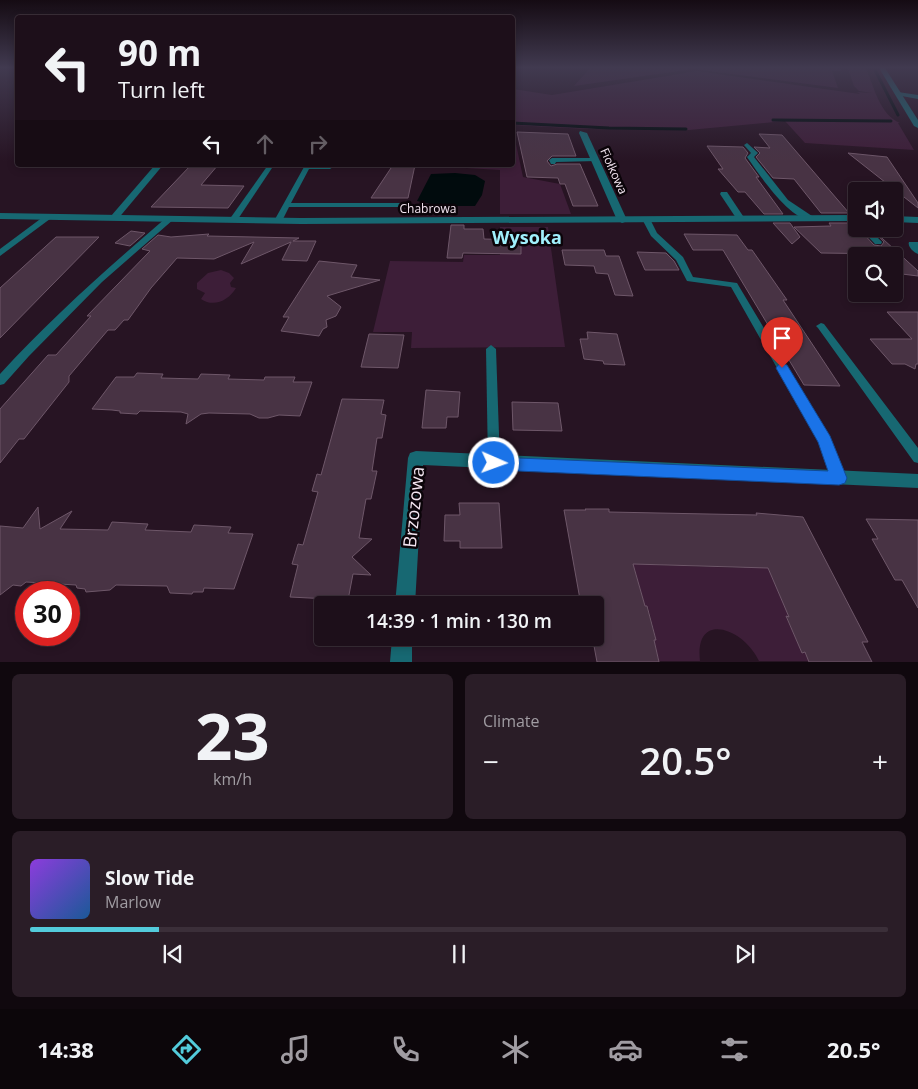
<!DOCTYPE html>
<meta charset="utf-8">
<style>
:root{--surface:#1d0f1a;--page:#2a1d27;--text:#f1f3f6;--muted:#a09ca2;--line:#3b2f39;--accent:#53cbdb}
body{margin:0;font-family:"Open Sans",sans-serif;background:var(--page);color:var(--text);height:100vh;display:flex;flex-direction:column;font-size:19px;white-space:nowrap}
*{box-sizing:border-box;margin:0}
p{font-size:16px;color:var(--muted)}
.icon{flex:none;width:28px;height:28px;fill:none;stroke:currentColor;stroke-width:2;stroke-linecap:round;stroke-linejoin:round}
.map{position:relative;height:662px;overflow:hidden}
.drawer{display:flex;flex-direction:column;gap:12px;padding:12px;background:#10080e;flex:1}
.drawer>*{flex:none}
.top-card{position:absolute;left:15px;top:15px;width:500px;height:152px;border-radius:5px;box-shadow:0 2px 8px #0003,0 0 0 1px var(--line);background:#1d0f1a;color:var(--text);overflow:hidden}
.tools{position:absolute;left:848px;top:182px;display:grid;gap:10px}
.tools a{display:grid;place-items:center;width:55px;height:55px;border-radius:5px;background:var(--surface);box-shadow:0 2px 8px #0003,0 0 0 1px var(--line);font-size:25px}
.speed{position:absolute;left:15px;top:581px;display:flex;gap:10px;font-size:25px;font-weight:700;text-align:center}
.speed>*{display:grid;place-content:center;width:65px;height:65px;border-radius:50%;background:var(--surface);box-shadow:0 2px 8px #0003,0 0 0 1px var(--line);line-height:1}
.speed .limit{border:8px solid #d22;background:#fff;color:#111}
.pin{position:absolute;display:grid;place-items:center;width:42px;height:42px;color:#fff;margin:-51px -21px;border-radius:50% 50% 50% 0;rotate:-45deg;box-shadow:0 0 5px #0007}
.pin .icon{rotate:45deg}
.me{position:absolute;width:55px;margin:-28px;rotate:92deg;stroke-linejoin:round;filter:drop-shadow(0 0 4px #0008)}
.turn{display:flex;align-items:center;gap:18px;height:105px;padding:0 20px;font-size:22px}
.turn .icon{width:65px;height:65px;stroke-width:2.5}
.turn b{display:block;font-size:35px;line-height:42px}
.lanes{display:flex;align-items:center;height:48px;padding:0 20px;background:#0003;justify-content:center;gap:25px;direction:ltr}
.lanes .off{opacity:.35}
.big{font-size:38px;font-weight:600;line-height:1.1}
.drawer .widget{flex:1;display:flex;flex-direction:column;justify-content:center;gap:8px;min-width:0;padding:0 18px;border-radius:8px;background:var(--page)}
.drawer .dial{align-items:center;gap:0}
.dial b{font-size:65px;line-height:1}
.song{display:flex;align-items:center;gap:15px}
.cover{width:60px;height:60px;border-radius:8px;background:linear-gradient(135deg,hsl(270 70% 55%),hsl(210 70% 35%))}
.played{height:5px;border-radius:2px;background:linear-gradient(90deg,var(--accent) 15%,var(--line) 15%)}
.keys{display:flex;justify-content:space-around;direction:ltr}
.heat{display:flex;justify-content:space-between;align-items:center;font-size:28px;direction:ltr}
.drawer .tiles{flex:1;display:grid;gap:12px;grid-template-columns:1fr 1fr}
.widget:last-child{grid-column:span 2}
.trip{position:absolute;left:314px;top:596px;width:290px;height:50px;border-radius:5px;background:var(--surface);box-shadow:0 2px 8px #0003,0 0 0 1px var(--line);font-weight:600;line-height:50px;text-align:center}
.tabs{display:flex;height:80px;justify-content:space-around;align-items:center;background:#0c060a;color:var(--muted)}
.tabs .icon{width:35px;height:35px}
.tabs .current{color:var(--accent)}
.tabs b{font-size:22px;color:var(--text)}
.map>svg:first-child{display:block}
.green{fill:#3d1e38}
.water{fill:#010b0d}
.lines{fill:none;stroke-linecap:round;stroke-linejoin:round}
.stream{stroke:#010b0d;stroke-width:3}
.building{fill:#483344;stroke:#6e5769}
.service{fill:#176872;fill-rule:evenodd}
.minor{fill:#176872;fill-rule:evenodd}
.tertiary{fill:#176872;fill-rule:evenodd}
.route{fill:#1a73e8;stroke:#114b97}
.labels{text-anchor:middle;dominant-baseline:central;stroke-width:5;stroke-linejoin:round;paint-order:stroke}
.far-street-label{font-size:12px;fill:#f3e5f0;stroke:#0b0409}
.quarter-label{font-size:18px;font-weight:bold;fill:#a0f0fc;stroke:#0b0409}
.near-street-label{font-size:18px;fill:#f3e5f0;stroke:#0b0409}
</style>
<div class="map">
<svg width="918" height="662" viewBox="0 0 918 662">
<rect width="100%" height="100%" fill="#271423"/>
<g class="green">
<polygon points="590,68 840,68 841,71 832,71 838,88 693,69 574,86"/>
<path d="M848,68H866C874,87 880,115 900,123H898L914,150L805,143L785,121L689,130L587,129L513,125V89L552,95L697,71L860,94L857,92L872,93L859,91L854,86Z"/>
<polygon points="513,130 523,177 560,184 571,214 500,214 500,170 433,166 512,165"/>
<polygon points="500,227 548,227 565,347 411,348 412,332 373,332 390,261 463,262 464,255 500,255"/>
<path d="M221,270L229,273L234,278L230,283L231,287L236,288C229,300 214,308 201,299L205,293L197,289V283L208,273Z"/>
<path d="M625,559L652,560L654,565L744,568L743,562L772,564L789,617H786L802,652H805L809,661H759C744,628 694,610 700,661H659L654,640L656,639L648,607L645,606L635,570H627Z"/>
</g>
<polygon class="water" points="455,173 475,175 485,181 482,195 475,206 440,206 417,201 431,174"/>
<g class="lines">
<g class="stream">
<polyline points="874,68 898,115"/>
<polyline points="773,120 891,121"/>
<polyline points="512,123 609,128 686,129"/>
</g>
</g>
<g class="building">
<polygon points="517,132 568,134 576,156 552,156 547,161 551,166 557,164 580,164 598,206 573,206 565,184 560,184 558,178 527,177"/>
<polygon points="759,134 782,135 849,213 821,213 794,179 773,178 756,157 760,153 754,147 770,148"/>
<polygon points="707,146 743,147 748,153 745,158 759,177 756,177 783,214 764,214 745,192 738,192 718,169 723,169"/>
<polygon points="848,153 887,157 918,203 918,208"/>
<polygon points="191,165 218,165 201,185 244,186 228,208 151,207"/>
<polygon points="393,165 415,165 408,198 371,198"/>
<polygon points="773,223 790,223 800,237 792,244"/>
<polygon points="829,223 856,223 856,229 859,229 874,245 881,246 884,242 872,229 918,271 918,276 894,273 894,254 821,253 794,227 831,226"/>
<polygon points="451,225 464,225 464,229 483,229 484,239 521,240 521,254 463,253 462,258 447,258"/>
<polygon points="131,231 145,233 130,246 115,243"/>
<polygon points="209,234 207,236 299,238 293,241 316,241 307,261 282,260 291,242 241,264 254,242 214,259 177,258 151,288 128,320 124,320 115,330 108,330 69,376 69,382 35,425 24,439 19,439 0,463 0,409 48,355 56,355 91,316 87,316 150,251 142,249 158,235 171,237"/>
<polygon points="684,234 737,235 748,250 752,250 787,300 783,300 840,386 804,385 723,250 693,250"/>
<polygon points="56,237 99,237 0,338 0,288"/>
<polygon points="562,250 604,250 606,256 619,256 633,296 615,295 608,274 596,273 594,266 565,265"/>
<polygon points="637,252 666,253 674,261 679,270 645,270"/>
<polygon points="319,261 357,265 351,277 380,280 327,296 341,307 336,316 326,320 327,327 323,329 319,336 281,331 289,317 283,317"/>
<polygon points="887,312 918,312 918,364 916,364 915,369 905,364 892,364 870,339 912,339"/>
<polygon points="587,332 617,334 625,365 604,364 603,361 584,359 580,339 588,339"/>
<polygon points="369,334 404,335 398,368 361,367"/>
<polygon points="137,373 163,374 161,378 198,379 201,374 230,375 228,379 264,380 265,377 295,377 293,382 312,382 300,416 279,415 268,418 259,418 250,414 209,413 201,414 186,424 188,414 181,412 140,411 137,414 120,413 120,411 112,410 92,409 116,377 134,377"/>
<polygon points="426,390 460,392 458,417 447,417 446,428 422,428"/>
<polygon points="342,399 384,400 381,414 386,415 382,438 377,438 372,471 377,471 371,499 366,499 359,538 372,539 352,557 371,575 353,574 348,600 290,597 298,565 292,564 298,544 303,545 318,492 312,491 317,474 321,475"/>
<polygon points="512,402 558,403 562,431 513,430"/>
<polygon points="459,503 499,503 502,548 460,548 460,541 444,541 445,515 460,515"/>
<polygon points="38,507 40,529 72,511 60,529 108,530 112,522 148,524 145,530 191,532 194,525 231,527 228,533 253,534 234,589 204,588 203,592 193,592 192,594 170,593 167,586 116,585 110,590 86,592 85,589 77,588 76,585 26,582 21,586 13,585 0,595 0,526 23,528"/>
<polygon points="585,509 609,509 609,512 757,515 756,513 803,517 868,642 862,642 872,662 809,662 805,652 802,653 786,616 789,617 768,568 633,564 645,606 647,606 656,640 654,640 659,662 597,662 594,646 595,605 581,605 564,510 586,510"/>
<polygon points="866,519 918,520 918,608 902,580 895,580 872,539 878,539"/>
</g>
<g class="lines">
<g class="service">
<path d="M747,143L757,152L758,153L754,157L788,200L812,216V220C791,222 758,173 747,157L751,153L744,145Z"/>
<polygon points="595,158 597,159 597,161 556,162 555,164 551,164 549,160 552,158"/>
<polygon points="268,165 274,165 236,222 230,222 229,220"/>
<polygon points="307,165 330,165 333,167 330,169 309,169 291,203 409,203 413,205 409,207 289,207 281,223 275,223 274,221 304,167"/>
<polygon points="721,192 727,192 745,219 744,221 738,221 720,194"/>
<polygon points="47,214 50,214 54,216 0,256 0,249"/>
<path d="M167,217H173L174,219L102,282L29,356L4,384L0,385V374C52,317 109,267 167,217Z"/>
<polygon points="643,217 649,217 657,233 683,257 693,277 737,283 829,437 846,478 844,482 839,484 834,482 827,466 819,442 731,287 687,281 676,260 651,236 642,219"/>
<polygon points="861,229 869,229 882,242 881,244 875,244"/>
<path d="M909,242H918V254C914,253 907,246 909,242Z"/>
<polygon points="821,323 824,324 918,448 918,463 914,462 818,328 816,326"/>
<polygon points="491,345 496,349 500,463 499,467 494,469 489,467 488,463 486,349"/>
</g>
<g class="minor">
<polygon points="898,92 918,95 918,99 896,95 896,93"/>
<polygon points="580,131 587,133 627,220 625,222 622,223 617,220 579,133"/>
<polygon points="155,165 163,165 117,220 111,220 111,216"/>
<polygon points="416,451 918,474 918,488 423,465 415,605 395,605 408,458 410,453"/>
<polygon points="392,638 412,638 412,662 390,662"/>
</g>
<g class="tertiary">
<polygon points="879,68 885,68 918,120 918,128 914,126"/>
<polygon points="0,213 301,218 856,215 856,221 301,224 0,219"/>
<polygon points="894,216 918,217 918,223 894,222"/>
</g>
</g>
<linearGradient id="sky" x2="0" y2="1"><stop stop-color="#150b13"/><stop offset="0.42" stop-color="#413a50"/><stop offset="1" stop-color="#413a50" stop-opacity="0"/></linearGradient>
<rect width="918" height="161" fill="url(#sky)"/>
<polygon class="route" points="782,363 787,365 830,436 847,478 845,483 839,485 494,470 489,468 487,463 489,459 494,457 828,471 818,442 776,368 778,365"/>
<g class="labels">
<g class="far-street-label">
<text transform="translate(614 171) rotate(66)">Fiołkowa</text>
<text x="428" y="208">Chabrowa</text>
</g>
<g class="quarter-label">
<text x="527" y="237">Wysoka</text>
</g>
<g class="near-street-label">
<text transform="translate(413 507) rotate(-84)">Brzozowa</text>
</g>
</g>
</svg>
<div class="tools">
<a><svg class="icon" aria-label="sound" viewBox="0 0 24 24"><path d="M4 9h4l5-4v14l-5-4H4zM17 9q2 3 0 6"/></svg></a>
<a><svg class="icon" aria-label="search" viewBox="0 0 24 24"><circle cx="10" cy="10" r="6"/><path d="M15 15l6 6"/></svg></a>
</div>
<div class="speed"><div class="limit">30</div></div>
<div class="pin" style="left:782px;top:368px;background:#d93025"><svg class="icon" aria-label="arrive" viewBox="0 0 24 24"><path d="M6 21V4h12l-3 4 3 4H6"/></svg></div>
<svg class="me" style="left:494px;top:463px" viewBox="-20 -20 40 40"><circle r="17" fill="#1a73e8" stroke="#fff" stroke-width="3"/><path d="M0-11L8 9 0 5-8 9z" fill="#fff"/></svg>
<div class="trip">14:39 · 1 min · 130 m</div>
<div class="top-card">
<div class="turn"><svg class="icon" aria-label="left" viewBox="0 0 24 24"><path d="M17 20v-9H6M10 6l-5 5 5 5"/></svg><div><b>90 m</b>Turn left</div></div>
<div class="lanes"><svg class="icon" aria-label="left" viewBox="0 0 24 24"><path d="M17 20v-9H6M10 6l-5 5 5 5"/></svg><svg class="icon off" aria-label="ahead" viewBox="0 0 24 24"><path d="M12 20V5M6 11l6-6 6 6"/></svg><svg class="icon off" aria-label="right" viewBox="0 0 24 24"><path d="M7 20v-9h11M14 6l5 5-5 5"/></svg></div>
</div>
</div>
<section class="drawer">
<div class="tiles">
<div class="widget dial"><b>23</b><p>km/h</p></div>
<div class="widget"><p>Climate</p>
<div class="heat"><a>−</a><b class="big">20.5°</b><a>+</a></div>
</div>
<div class="widget">
<div class="song"><i class="cover"></i><div><b>Slow Tide</b><p>Marlow</p></div></div>
<div class="played"></div>
<div class="keys"><svg class="icon" aria-label="previous" viewBox="0 0 24 24"><path d="M18 5L8 12l10 7zM5 5v14"/></svg><svg class="icon" aria-label="pause" viewBox="0 0 24 24"><path d="M8 5v14M16 5v14"/></svg><svg class="icon" aria-label="next" viewBox="0 0 24 24"><path d="M6 5l10 7-10 7zM19 5v14"/></svg></div>
</div>
</div>
</section>
<nav class="tabs">
<b>14:38</b>
<svg class="icon current" aria-label="directions" viewBox="0 0 24 24"><path d="M12 3l9 9-9 9-9-9zM9 14v-3h6M13 9l2 2-2 2"/></svg>
<svg class="icon" aria-label="music" viewBox="0 0 24 24"><path d="M9 18V5l10-2v13"/><circle cx="6" cy="18" r="3"/><circle cx="16" cy="16" r="3"/></svg>
<svg class="icon" aria-label="phone" viewBox="0 0 24 24"><path d="M5 4h4l2 5-3 2q2 4 5 5l2-3 5 2v4C11 20 4 13 5 4z"/></svg>
<svg class="icon" aria-label="climate" viewBox="0 0 24 24"><path d="M12 3v18M4 7l16 10M4 17L20 7"/></svg>
<svg class="icon" aria-label="car" viewBox="0 0 24 24"><path d="M5 17H2v-5l4-1 3-4h7l3 4 3 1v5h-3M9 17h6M6 11h13"/><circle cx="7" cy="17" r="2"/><circle cx="17" cy="17" r="2"/></svg>
<svg class="icon" aria-label="filters" viewBox="0 0 24 24"><path d="M4 7h16M4 17h16"/><circle cx="9" cy="7" r="2"/><circle cx="15" cy="17" r="2"/></svg>
<b>20.5°</b>
</nav>
